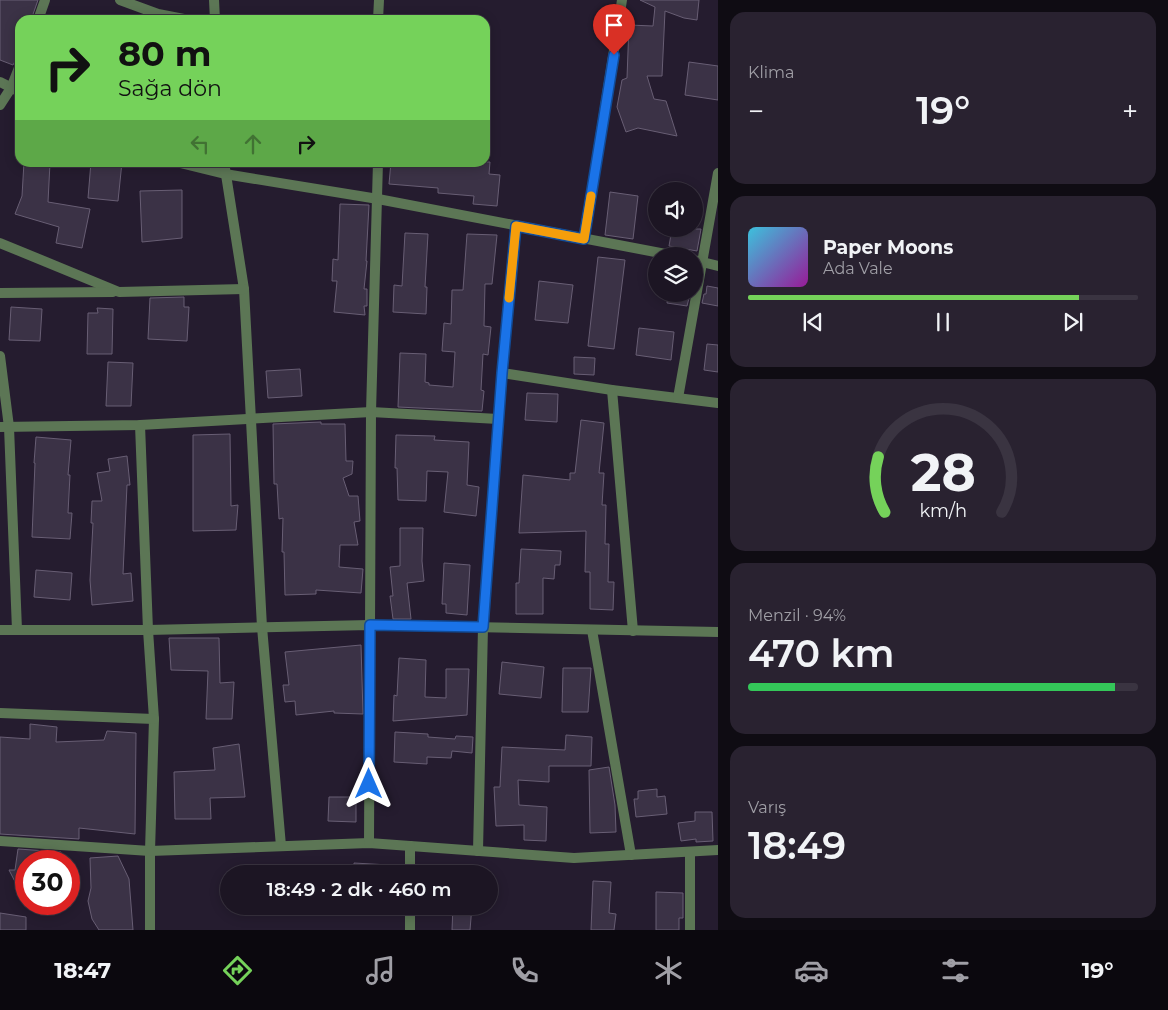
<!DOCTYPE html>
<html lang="tr">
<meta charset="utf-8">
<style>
:root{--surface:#1c1523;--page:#292230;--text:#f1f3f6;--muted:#a09fa6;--line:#3a3441;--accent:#75d25a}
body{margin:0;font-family:Montserrat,sans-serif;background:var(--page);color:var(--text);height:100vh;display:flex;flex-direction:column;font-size:19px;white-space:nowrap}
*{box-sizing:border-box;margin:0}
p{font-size:16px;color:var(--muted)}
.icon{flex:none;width:28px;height:28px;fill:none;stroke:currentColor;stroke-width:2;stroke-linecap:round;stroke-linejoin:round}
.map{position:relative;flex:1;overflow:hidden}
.drawer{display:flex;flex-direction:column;gap:12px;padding:12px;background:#0f0c13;width:450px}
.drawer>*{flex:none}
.banner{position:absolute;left:15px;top:15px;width:475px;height:152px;border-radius:15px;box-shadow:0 2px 12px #0003,0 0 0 1px var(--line);background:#75d25a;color:#111;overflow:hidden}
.buttons{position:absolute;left:648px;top:182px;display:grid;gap:10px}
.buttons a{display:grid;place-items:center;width:55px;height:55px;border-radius:50%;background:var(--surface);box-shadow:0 2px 12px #0003,0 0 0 1px var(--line);font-size:25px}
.speed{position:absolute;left:15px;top:850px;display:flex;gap:10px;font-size:25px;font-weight:700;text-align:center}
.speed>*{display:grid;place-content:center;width:65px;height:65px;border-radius:50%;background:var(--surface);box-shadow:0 2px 12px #0003,0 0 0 1px var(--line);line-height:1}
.speed .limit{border:8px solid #d22;background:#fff;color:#111}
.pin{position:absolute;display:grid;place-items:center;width:42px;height:42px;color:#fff;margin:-51px -21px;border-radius:50% 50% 50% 0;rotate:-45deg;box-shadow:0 0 5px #0007}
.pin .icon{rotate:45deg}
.me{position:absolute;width:55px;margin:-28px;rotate:0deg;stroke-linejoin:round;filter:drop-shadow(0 0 4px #0008)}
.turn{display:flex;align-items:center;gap:18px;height:105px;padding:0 20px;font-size:22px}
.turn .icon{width:65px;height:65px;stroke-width:2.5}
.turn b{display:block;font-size:35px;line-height:42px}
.lanes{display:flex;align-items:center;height:48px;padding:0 20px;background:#0003;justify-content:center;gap:25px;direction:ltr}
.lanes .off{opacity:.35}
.big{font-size:38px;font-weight:600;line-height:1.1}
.drawer .widget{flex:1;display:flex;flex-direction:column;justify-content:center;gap:8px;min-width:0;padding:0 18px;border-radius:15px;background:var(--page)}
.drawer .dial{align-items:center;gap:0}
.dial svg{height:130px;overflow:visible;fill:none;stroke:var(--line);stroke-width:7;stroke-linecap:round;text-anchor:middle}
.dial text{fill:var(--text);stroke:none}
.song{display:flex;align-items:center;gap:15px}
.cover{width:60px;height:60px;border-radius:8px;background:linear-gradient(135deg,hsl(190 70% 55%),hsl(300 70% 35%))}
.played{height:5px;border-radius:2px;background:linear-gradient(90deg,var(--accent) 85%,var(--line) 85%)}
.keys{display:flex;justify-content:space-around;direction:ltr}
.heat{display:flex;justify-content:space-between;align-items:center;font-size:28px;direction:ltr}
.charge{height:8px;border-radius:4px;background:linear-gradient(90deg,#34c759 94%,var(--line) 0)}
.trip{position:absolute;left:220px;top:865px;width:278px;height:50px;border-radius:25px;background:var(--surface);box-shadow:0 2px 12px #0003,0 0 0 1px var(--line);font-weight:600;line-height:50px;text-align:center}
.tabs{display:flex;height:80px;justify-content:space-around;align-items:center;background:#0b080e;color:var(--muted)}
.tabs .icon{width:35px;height:35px}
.tabs .selected{color:var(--accent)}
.tabs b{font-size:22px;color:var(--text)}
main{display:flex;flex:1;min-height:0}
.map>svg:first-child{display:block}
.building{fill:#3b3246;stroke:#685e74}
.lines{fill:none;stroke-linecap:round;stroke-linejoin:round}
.minor{stroke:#5c7655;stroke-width:10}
.route-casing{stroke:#114b97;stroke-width:12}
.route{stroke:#1a73e8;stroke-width:9}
.slow{stroke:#f59e0b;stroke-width:9}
</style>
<main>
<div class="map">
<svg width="718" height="930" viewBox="0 0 718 930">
<rect width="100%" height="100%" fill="#251c2f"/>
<g class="building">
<polygon points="0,0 38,0 31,20 20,20 20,52 13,65 0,60"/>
<polygon points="640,0 699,0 697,20 684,18 665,11 662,76 647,76 654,99 666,101 677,136 638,128 626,132 617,107 622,80 627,78 629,25 653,26 655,7"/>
<polygon points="689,62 718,66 718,100 685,95"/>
<polygon points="24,162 50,163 48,202 90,209 82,248 56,243 59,227 15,214 22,196"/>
<polygon points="91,162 122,162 118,201 88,198"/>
<polygon points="391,162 490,162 489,174 500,175 497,206 473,204 474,196 438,193 438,188 389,184"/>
<polygon points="182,190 182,238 142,242 140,191"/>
<polygon points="610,192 638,196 633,239 605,235"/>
<polygon points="340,204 369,205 366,261 367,261 364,289 367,289 367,306 364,306 365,315 334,312 337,281 332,281 333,259 338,260"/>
<polygon points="672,229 701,229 697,251 669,246"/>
<polygon points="405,233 428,234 425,287 427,287 426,314 393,312 394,285 402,286"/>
<polygon points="467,234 497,235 492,284 485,284 484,326 491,327 488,355 483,354 481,390 484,391 482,411 398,407 400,353 426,354 425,382 429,383 429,385 453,387 455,352 442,351 444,323 451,324 452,290 463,290"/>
<polygon points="598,257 625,260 614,349 588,346"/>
<polygon points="539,281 573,285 568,323 535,320"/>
<polygon points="707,286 718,288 718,306 702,303 704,294 706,294"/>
<polygon points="668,294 690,294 687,306 667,303"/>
<polygon points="184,297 184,307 189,307 187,341 148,339 150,298"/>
<polygon points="11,307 42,309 40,341 9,340"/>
<polygon points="97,308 113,309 112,354 87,354 88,313 98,313"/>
<polygon points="639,328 674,332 671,360 636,355"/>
<polygon points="707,344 718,345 718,372 704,370"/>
<polygon points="574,357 595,358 594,375 574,374"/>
<polygon points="108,362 133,363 131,406 106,406"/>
<polygon points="300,369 302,396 268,398 266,371"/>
<polygon points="527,393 558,394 557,422 525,420"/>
<polygon points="581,420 604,423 599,473 604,473 602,505 606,505 605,544 609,544 608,582 614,582 613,610 590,609 590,572 585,572 586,531 519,533 523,475 570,480 570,473 575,473"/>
<polygon points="321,422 321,424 345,424 346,461 353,461 352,474 343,478 349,496 358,496 360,521 354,522 358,545 340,545 339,567 363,569 361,593 316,590 316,594 285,595 284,552 282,552 283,518 279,519 277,484 274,484 273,424"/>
<polygon points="230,434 231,506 238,505 236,530 193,531 193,435"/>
<polygon points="396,435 435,436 434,440 469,442 467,485 479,487 476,516 444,512 448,472 427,471 426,501 398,500 397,468 395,468"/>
<polygon points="36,437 71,440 68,475 70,475 68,513 72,513 70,539 32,537 35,463 34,463"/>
<polygon points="127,456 130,485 127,485 123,574 131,573 133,601 92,605 90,580 93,523 91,523 92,501 102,501 97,473 110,471 108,459"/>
<polygon points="400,528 423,528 422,561 424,581 407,583 411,619 393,619 390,596 393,596 390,567 400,566"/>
<polygon points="521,549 561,551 560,565 555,565 554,579 543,578 543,614 516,614 516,583 519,583"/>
<polygon points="444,563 470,565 467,615 446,613 446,604 442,604"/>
<polygon points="36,570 72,573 70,600 34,597"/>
<polygon points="169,638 219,638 220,683 234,682 232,719 206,719 208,671 171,670"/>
<polygon points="361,645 363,714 334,713 334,711 296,715 295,701 285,702 283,685 289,685 285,652"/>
<polygon points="399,658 426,660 425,697 446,698 446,669 469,669 467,715 393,721 394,695 397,696"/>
<polygon points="502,662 544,667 541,698 499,694"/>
<polygon points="563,668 591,668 588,712 562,712"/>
<polygon points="30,724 57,727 56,742 104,740 107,731 136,733 135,834 79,828 79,839 0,834 0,737 30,739"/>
<polygon points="395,732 428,734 428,737 455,739 456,736 473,737 472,753 452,751 451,758 427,757 427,764 394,762"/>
<polygon points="566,735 592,737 591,766 549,766 549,782 518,780 519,805 547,807 546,841 524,840 524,825 496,826 494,787 500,787 502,747 565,750"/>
<polygon points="239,744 245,797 210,798 211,819 175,819 174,772 215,770 213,748"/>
<polygon points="609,767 615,805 616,832 590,833 589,770"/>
<polygon points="657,789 657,797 665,796 667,814 636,817 634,799 638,799 638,791"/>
<polygon points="329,797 356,797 356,822 328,821"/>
<polygon points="695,812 712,812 713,841 696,842 696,839 681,841 678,823 695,821"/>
<polygon points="18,849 61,852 61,861 26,861 26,903 9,870 15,870"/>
<polygon points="118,856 129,879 133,930 99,930 92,919 88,901 91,888 90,858"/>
<polygon points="354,863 389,865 389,874 354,874"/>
<polygon points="593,881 611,882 609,913 616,914 614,930 591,930"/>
<polygon points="656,892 683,893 683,918 679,918 679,930 656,930"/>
<polygon points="453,906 472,906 470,930 452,930"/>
<polygon points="0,913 26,917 26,930 0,930"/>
</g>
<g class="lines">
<g class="minor">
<polyline points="120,0 158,14 189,20"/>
<polyline points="214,0 215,20"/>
<polyline points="38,20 45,0"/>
<polyline points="378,20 379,0"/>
<polyline points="0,82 20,92"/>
<polyline points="0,105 11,88 20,65"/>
<polyline points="176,162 225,174 378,199 676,256"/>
<polyline points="224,162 244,289 262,627 281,846"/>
<polyline points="584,239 622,0"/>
<polyline points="0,243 119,292 244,289"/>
<polyline points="694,260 718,266"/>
<polyline points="0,293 113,292"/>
<polyline points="0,356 9,427 17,630"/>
<polyline points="502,373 612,390 718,403"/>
<polyline points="612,390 633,631"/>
<polyline points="678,398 718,173"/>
<polyline points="140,425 148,630 154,719 150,851 150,930"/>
<polyline points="0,427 140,425 371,412 498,419"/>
<polyline points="0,630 148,630 370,625 718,632"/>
<polyline points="592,630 631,855"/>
<polyline points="0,713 154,719"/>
<polyline points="0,841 150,851 369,843 574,858 718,850"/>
<polyline points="369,843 371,412 378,162"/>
<polyline points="410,846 410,874"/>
<polyline points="478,851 483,627 502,373 516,226"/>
<polyline points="690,852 690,930"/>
<polyline points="410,906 410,930"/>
</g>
</g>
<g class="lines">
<defs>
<polyline id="route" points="369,784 370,625 483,627 502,373 516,226 584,239 614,55"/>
</defs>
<use href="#route" class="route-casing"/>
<use href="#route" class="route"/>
<polyline class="slow" points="509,298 516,226 584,239 591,196"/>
</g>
</svg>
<div class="buttons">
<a><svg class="icon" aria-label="sound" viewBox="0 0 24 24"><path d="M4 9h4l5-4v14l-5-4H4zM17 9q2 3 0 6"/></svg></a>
<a><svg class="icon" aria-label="layers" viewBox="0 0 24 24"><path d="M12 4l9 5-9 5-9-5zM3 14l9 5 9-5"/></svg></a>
</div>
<div class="speed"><div class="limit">30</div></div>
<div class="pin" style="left:614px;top:55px;background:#d93025"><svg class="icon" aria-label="arrive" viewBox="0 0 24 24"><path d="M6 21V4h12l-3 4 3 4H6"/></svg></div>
<svg class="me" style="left:369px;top:784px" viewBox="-20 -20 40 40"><path d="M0-17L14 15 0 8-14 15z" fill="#1a73e8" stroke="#fff" stroke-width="4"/></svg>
<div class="trip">18:49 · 2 dk · 460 m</div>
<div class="banner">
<div class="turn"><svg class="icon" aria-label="right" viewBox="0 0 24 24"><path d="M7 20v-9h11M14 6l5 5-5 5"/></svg><div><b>80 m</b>Sağa dön</div></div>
<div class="lanes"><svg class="icon off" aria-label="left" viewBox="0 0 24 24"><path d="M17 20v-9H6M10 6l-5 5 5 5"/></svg><svg class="icon off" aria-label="ahead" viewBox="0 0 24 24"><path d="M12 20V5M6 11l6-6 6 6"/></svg><svg class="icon" aria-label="right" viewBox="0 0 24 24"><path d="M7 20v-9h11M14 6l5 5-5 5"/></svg></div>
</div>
</div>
<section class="drawer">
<div class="widget"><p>Klima</p>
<div class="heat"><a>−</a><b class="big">19°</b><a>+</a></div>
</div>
<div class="widget">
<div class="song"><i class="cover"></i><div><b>Paper Moons</b><p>Ada Vale</p></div></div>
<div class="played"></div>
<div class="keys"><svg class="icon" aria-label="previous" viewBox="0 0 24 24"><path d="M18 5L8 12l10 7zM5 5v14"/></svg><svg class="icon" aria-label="pause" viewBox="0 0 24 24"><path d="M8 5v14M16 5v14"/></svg><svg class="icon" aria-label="next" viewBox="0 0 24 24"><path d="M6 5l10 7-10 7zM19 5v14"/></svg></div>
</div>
<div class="widget dial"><svg viewBox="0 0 100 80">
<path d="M14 69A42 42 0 1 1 86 69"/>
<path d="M14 69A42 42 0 0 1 10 35" stroke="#75d25a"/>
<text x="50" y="56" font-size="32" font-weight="700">28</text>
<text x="50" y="72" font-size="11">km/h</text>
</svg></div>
<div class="widget"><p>Menzil · 94%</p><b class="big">470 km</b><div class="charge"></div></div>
<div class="widget"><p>Varış</p><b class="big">18:49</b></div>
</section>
</main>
<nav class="tabs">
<b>18:47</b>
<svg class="icon selected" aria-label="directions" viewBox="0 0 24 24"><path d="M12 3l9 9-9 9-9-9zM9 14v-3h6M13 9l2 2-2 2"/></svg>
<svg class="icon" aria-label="music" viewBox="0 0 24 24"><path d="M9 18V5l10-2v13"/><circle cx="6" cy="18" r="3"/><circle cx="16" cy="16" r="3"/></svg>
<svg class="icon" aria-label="phone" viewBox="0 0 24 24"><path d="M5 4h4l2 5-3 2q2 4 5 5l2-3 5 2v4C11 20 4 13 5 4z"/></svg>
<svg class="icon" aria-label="climate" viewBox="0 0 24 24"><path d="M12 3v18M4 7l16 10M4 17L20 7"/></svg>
<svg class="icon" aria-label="car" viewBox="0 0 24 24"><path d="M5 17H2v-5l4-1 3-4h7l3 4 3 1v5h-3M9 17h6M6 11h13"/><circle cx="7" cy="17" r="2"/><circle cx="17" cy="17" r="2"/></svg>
<svg class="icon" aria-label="filters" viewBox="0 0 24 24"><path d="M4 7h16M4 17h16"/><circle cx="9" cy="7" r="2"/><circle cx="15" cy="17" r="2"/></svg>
<b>19°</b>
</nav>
